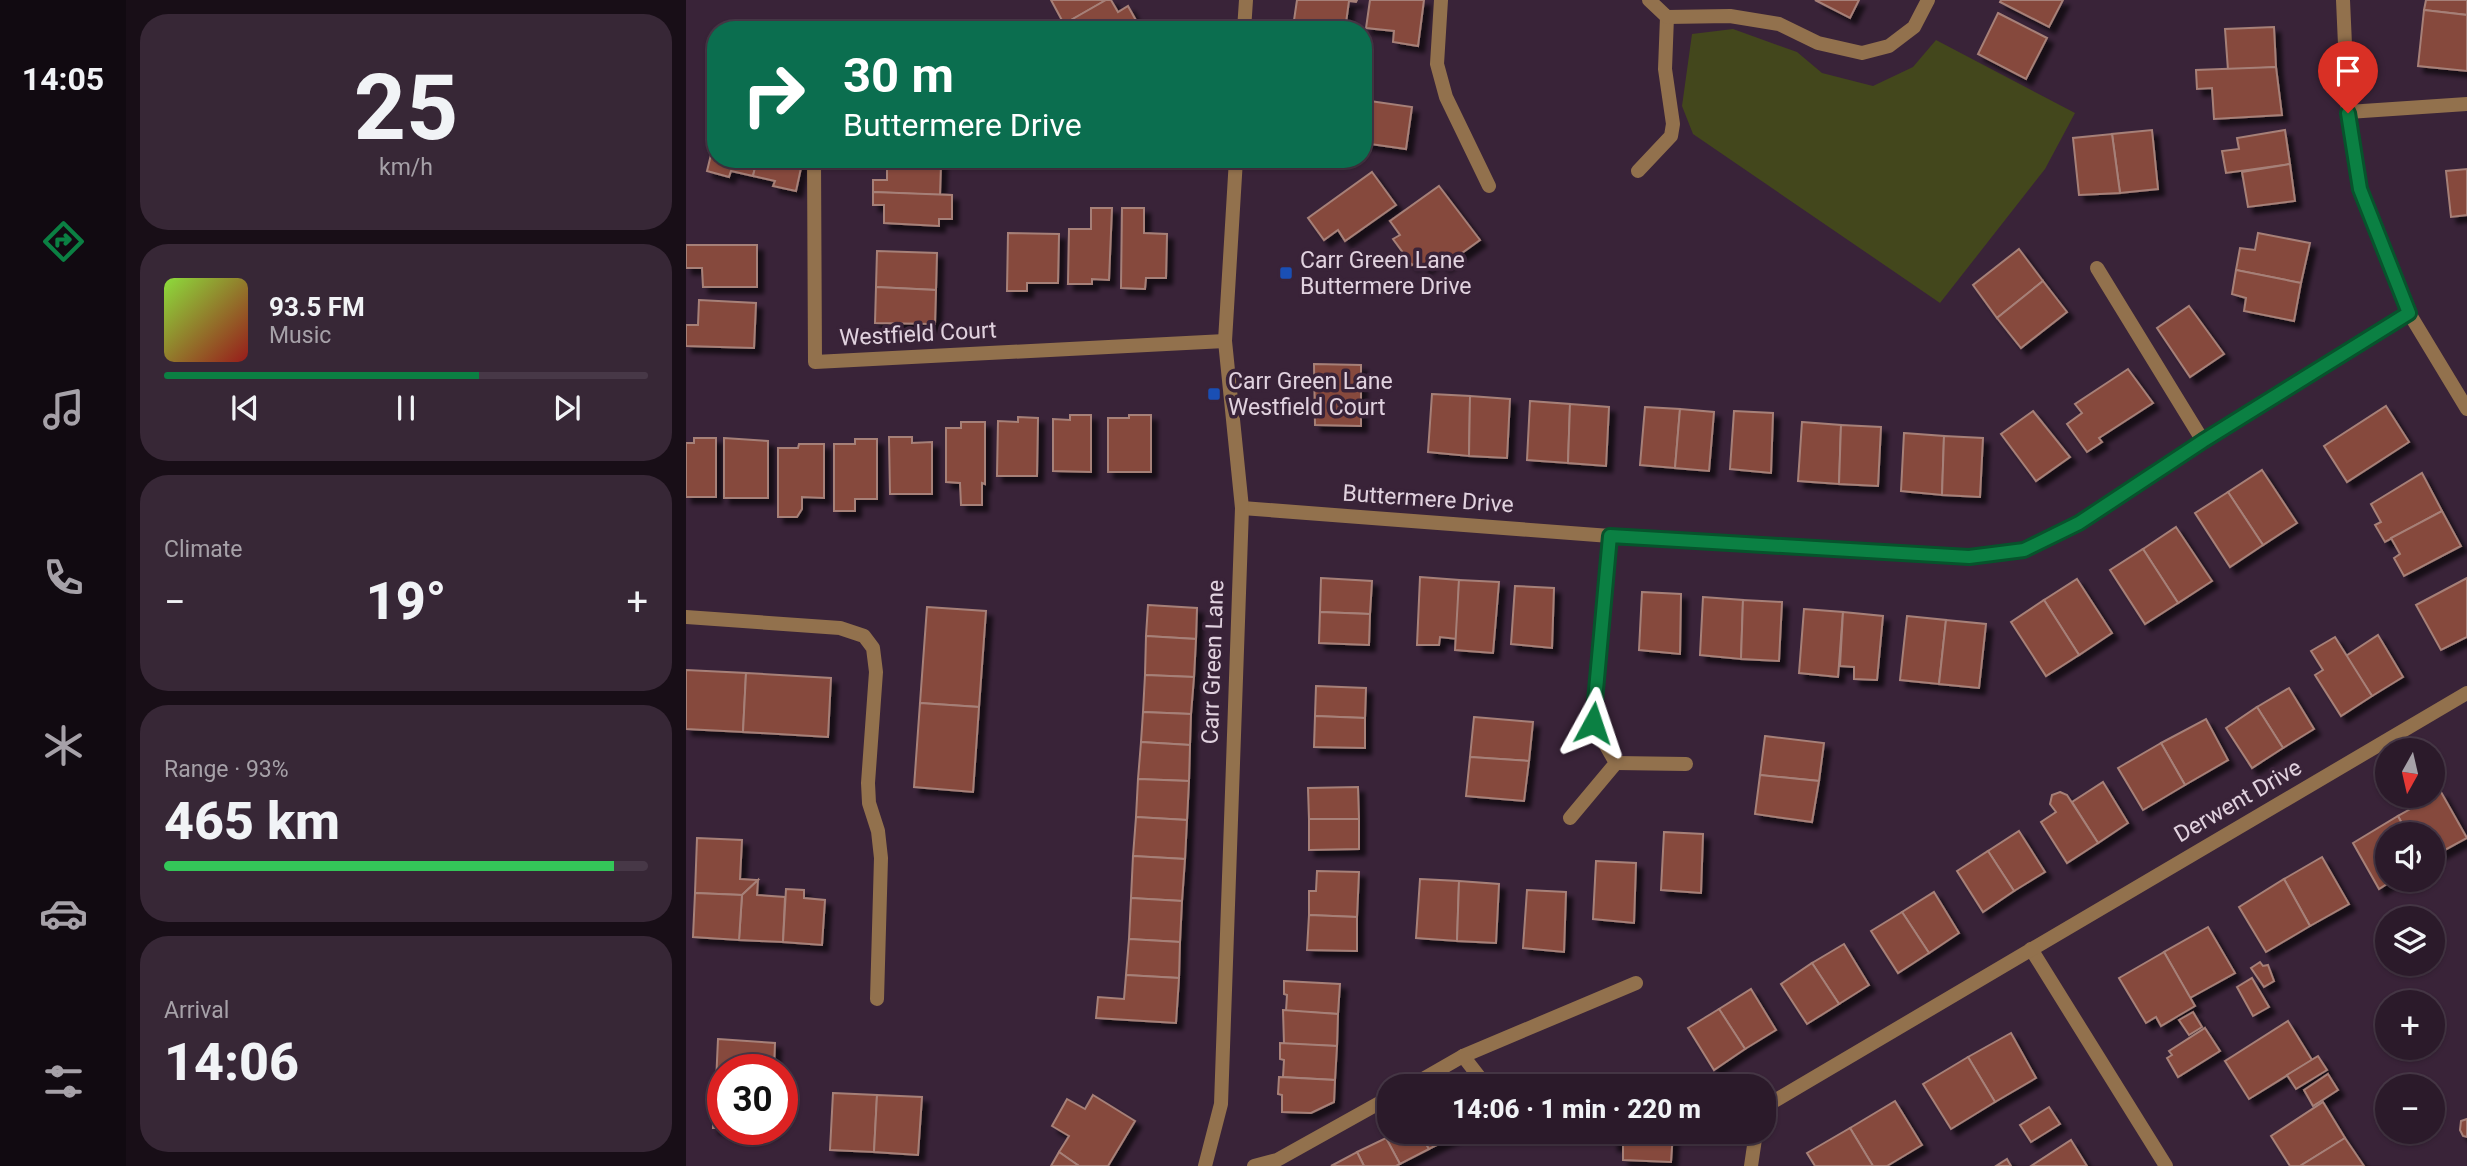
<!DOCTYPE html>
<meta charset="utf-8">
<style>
:root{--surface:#2b1a2a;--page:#372736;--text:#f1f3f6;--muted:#a6a1a8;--line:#473847;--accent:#0b8043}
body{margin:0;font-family:Roboto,sans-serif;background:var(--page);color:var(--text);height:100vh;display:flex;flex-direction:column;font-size:26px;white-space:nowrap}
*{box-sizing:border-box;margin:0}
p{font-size:23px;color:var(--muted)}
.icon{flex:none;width:38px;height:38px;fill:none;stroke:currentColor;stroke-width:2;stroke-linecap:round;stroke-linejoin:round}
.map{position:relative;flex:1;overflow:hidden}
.drawer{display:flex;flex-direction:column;gap:14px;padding:14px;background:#180e17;width:560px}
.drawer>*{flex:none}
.hud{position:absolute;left:21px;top:21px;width:665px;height:147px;border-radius:28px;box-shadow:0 2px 5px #0004,0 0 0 2px var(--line);background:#0b6e4f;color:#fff;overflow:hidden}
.needle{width:46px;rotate:188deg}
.controls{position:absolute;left:1689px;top:738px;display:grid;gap:14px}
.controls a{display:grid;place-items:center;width:70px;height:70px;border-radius:50%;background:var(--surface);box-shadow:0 2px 5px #0004,0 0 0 2px var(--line);font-size:35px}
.speed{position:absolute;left:21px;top:1054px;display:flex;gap:14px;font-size:35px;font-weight:700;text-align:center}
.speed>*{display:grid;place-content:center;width:91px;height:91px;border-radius:50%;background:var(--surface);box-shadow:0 2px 5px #0004,0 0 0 2px var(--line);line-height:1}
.speed .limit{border:10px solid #d22;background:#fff;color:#111}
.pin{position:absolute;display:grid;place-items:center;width:60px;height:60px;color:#fff;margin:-72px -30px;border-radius:50% 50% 50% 0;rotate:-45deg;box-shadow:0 0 7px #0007}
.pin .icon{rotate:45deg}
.me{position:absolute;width:77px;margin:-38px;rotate:5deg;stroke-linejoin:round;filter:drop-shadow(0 0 5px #0008)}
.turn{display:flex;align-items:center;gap:24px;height:147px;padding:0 21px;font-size:32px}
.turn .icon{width:91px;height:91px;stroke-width:2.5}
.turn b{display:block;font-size:49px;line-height:60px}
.big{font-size:52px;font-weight:800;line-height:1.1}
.drawer .tile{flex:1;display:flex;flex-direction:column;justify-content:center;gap:10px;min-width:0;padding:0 24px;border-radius:28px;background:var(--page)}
.drawer .dial{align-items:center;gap:0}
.dial b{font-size:91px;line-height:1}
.song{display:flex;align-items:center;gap:21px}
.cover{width:84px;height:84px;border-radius:10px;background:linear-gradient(135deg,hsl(90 70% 55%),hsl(0 70% 35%))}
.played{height:7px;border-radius:4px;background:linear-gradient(90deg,var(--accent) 65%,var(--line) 65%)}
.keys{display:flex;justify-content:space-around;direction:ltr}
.heat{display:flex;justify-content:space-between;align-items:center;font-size:38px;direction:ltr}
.charge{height:10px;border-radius:5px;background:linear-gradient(90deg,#34c759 93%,var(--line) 0)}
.trip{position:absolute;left:691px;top:1074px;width:399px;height:70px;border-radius:28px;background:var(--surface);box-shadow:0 2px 5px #0004,0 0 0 2px var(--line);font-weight:800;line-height:70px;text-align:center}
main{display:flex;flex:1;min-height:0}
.dock{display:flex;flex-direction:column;width:126px;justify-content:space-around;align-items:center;background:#110a11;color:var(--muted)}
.dock .icon{width:49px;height:49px}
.dock .selected{color:var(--accent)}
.dock b{font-size:32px;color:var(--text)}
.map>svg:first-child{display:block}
.green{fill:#43471c}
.building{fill:#86483c;stroke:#a68078;stroke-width:2;filter:url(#shadow)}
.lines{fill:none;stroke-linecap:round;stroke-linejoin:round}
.service{stroke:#92714d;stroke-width:14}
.minor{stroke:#92714d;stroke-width:14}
.route-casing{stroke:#07532c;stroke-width:18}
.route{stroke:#0b8043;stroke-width:12}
.transit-dot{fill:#1a4fb4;stroke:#392338;stroke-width:2.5}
.labels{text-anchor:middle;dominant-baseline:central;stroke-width:7;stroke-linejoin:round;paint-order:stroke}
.poi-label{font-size:23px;fill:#e1d2df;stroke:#392338;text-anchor:start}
.street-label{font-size:23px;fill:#e1d2df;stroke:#392338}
</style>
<main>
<nav class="dock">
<b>14:05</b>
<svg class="icon selected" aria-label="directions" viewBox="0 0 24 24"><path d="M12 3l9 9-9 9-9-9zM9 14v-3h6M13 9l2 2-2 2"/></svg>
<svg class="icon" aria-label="music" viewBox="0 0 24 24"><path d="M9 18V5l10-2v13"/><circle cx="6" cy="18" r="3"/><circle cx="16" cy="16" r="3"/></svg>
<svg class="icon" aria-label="phone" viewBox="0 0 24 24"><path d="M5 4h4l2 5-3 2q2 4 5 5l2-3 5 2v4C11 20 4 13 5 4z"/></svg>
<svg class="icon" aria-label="climate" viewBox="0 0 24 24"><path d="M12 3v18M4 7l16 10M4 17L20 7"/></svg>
<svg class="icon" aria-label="car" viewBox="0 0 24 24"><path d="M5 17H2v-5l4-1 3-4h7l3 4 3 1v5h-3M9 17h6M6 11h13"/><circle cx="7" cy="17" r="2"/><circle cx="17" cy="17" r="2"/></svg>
<svg class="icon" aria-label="filters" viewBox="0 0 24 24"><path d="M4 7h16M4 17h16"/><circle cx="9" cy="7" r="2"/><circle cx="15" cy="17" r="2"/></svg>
</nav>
<section class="drawer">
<div class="tile dial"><b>25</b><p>km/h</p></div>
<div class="tile">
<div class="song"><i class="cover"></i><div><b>93.5 FM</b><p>Music</p></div></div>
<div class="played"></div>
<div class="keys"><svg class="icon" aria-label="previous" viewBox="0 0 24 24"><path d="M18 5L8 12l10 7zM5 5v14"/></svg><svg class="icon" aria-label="pause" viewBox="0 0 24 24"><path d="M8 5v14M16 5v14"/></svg><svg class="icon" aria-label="next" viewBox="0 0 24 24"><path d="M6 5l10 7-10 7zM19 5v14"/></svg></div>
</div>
<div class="tile"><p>Climate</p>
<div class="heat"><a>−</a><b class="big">19°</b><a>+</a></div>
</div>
<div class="tile"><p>Range · 93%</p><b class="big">465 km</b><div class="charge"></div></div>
<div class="tile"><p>Arrival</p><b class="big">14:06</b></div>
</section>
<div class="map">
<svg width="1781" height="1166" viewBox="0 0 1781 1166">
<defs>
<filter id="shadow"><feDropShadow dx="6" dy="6" stdDeviation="2" flood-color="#0009"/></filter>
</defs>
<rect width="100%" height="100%" fill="#392338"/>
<polygon class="green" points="1047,29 1111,52 1136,73 1187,86 1227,67 1250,40 1389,113 1359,169 1254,303 1007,134 996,106 1006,34"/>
<g class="building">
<polygon points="365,0 420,0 378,24"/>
<polygon points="420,0 425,0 432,12 442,6 452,24 442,30 382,30 378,24"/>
<polygon points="611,0 671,0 670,2 663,1 659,30 607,27"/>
<polygon points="684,0 738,0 732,46 707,42 708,31 680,28"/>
<polygon points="1129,0 1173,0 1164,18"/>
<polygon points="1315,0 1377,0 1363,27 1314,2"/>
<polygon points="1740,0 1781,0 1781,15 1738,10"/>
<polygon points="1738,10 1781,15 1781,71 1732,66"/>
<polygon points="1312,13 1361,38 1340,79 1292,54"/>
<polygon points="1588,27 1590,67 1542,70 1539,29"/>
<polygon points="1590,67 1596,115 1528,119 1526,88 1511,89 1510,70"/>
<polygon points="677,100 726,107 720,149 677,143"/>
<polygon points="1466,130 1472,189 1434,193 1426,134"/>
<polygon points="1599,130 1604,164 1540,173 1536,151 1553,149 1551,138"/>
<polygon points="30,134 30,159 71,159 67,176 45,171 43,177 21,171"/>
<polygon points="1426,134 1434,193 1393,195 1387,138"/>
<polygon points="71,159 117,159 110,191 87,186 89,181 67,176"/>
<polygon points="256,159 255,164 187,160 187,159"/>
<polygon points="201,160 255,164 254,195 187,192 187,180 201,180"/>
<polygon points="1604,164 1609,201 1562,207 1556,172"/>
<polygon points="1781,169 1781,215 1765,217 1760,171"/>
<polygon points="686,172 710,205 659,241 652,230 638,240 622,218"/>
<polygon points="753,186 794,240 758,266 752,258 739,268 733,260 726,265 707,239 714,235 704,221"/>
<polygon points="187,192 266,195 266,219 253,219 253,226 198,223 198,205 187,205"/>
<polygon points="405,208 426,208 423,280 406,279 406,284 382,284 383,229 405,229"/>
<polygon points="436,208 458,208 458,233 481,234 480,278 460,278 459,289 435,288"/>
<polygon points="322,233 373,234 372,283 341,283 341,291 321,291"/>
<polygon points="1572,233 1624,243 1615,283 1550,270 1554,248 1569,250"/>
<polygon points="0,245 71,245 71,287 17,287 16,268 0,268"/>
<polygon points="1333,249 1357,281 1311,318 1287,285"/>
<polygon points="191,251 251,253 250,290 190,287"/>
<polygon points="1550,270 1615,283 1608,321 1558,311 1560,298 1546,294"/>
<polygon points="1357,281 1381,312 1335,348 1311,318"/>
<polygon points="190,287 250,290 249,324 189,323"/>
<polygon points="13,300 70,303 68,348 0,346 0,325 12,325"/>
<polygon points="1503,306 1538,354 1504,377 1471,328"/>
<polygon points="628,364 675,365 675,426 629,425"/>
<polygon points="1442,369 1467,403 1413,438 1416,442 1401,452 1381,424 1396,413 1389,404"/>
<polygon points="746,394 784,396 783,456 742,452"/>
<polygon points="784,396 824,399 821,458 783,456"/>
<polygon points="844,401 884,404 882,463 841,460"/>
<polygon points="884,404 923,407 920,466 882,463"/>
<polygon points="1700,406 1723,442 1661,482 1638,446"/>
<polygon points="959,407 994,409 989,468 954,465"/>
<polygon points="994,409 1028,412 1023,471 989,468"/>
<polygon points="1048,411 1087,413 1085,473 1044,469"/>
<polygon points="1347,411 1384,457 1350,481 1315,434"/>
<polygon points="384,415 405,415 405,472 367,471 367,419 384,420"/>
<polygon points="443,415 465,415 465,472 422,472 422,418 443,418"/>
<polygon points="332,417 352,418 351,476 311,476 312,421 332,422"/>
<polygon points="275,422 299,422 299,484 296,483 296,505 275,505 274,483 260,482 260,428 275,428"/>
<polygon points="1116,422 1155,425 1153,484 1112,481"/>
<polygon points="1155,425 1195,427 1192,486 1153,484"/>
<polygon points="1218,433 1258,436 1256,495 1215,491"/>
<polygon points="1258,436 1297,438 1294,497 1256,495"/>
<polygon points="203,437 226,437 226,443 246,442 246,494 204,494"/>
<polygon points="8,438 30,438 30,497 0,497 0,443 8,443"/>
<polygon points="38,438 82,441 82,498 38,498"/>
<polygon points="169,439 191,439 191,499 169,499 169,511 148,511 148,444 169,444"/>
<polygon points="113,444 138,444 138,498 116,497 116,509 111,517 92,517 92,448 112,448"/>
<polygon points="1576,470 1611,523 1577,545 1542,492"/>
<polygon points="1736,473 1756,511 1699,542 1689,525 1695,522 1685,504"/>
<polygon points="1542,492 1577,545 1544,567 1509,513"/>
<polygon points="1756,511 1775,546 1718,576 1708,558 1714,554 1705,538"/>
<polygon points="1490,527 1526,581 1492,603 1457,549"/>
<polygon points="1457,549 1492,603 1459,624 1424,570"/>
<polygon points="734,577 773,580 771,639 754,637 753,645 731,645"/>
<polygon points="635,578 686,581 684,614 634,612"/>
<polygon points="1781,578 1781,637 1755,650 1730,605"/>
<polygon points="1391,579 1426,633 1393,655 1358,600"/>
<polygon points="773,580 813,582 807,653 769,650"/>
<polygon points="829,586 868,588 866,648 825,644"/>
<polygon points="956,592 995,594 994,654 953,650"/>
<polygon points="1017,597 1057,600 1055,659 1014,655"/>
<polygon points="1057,600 1096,602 1093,661 1055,659"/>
<polygon points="1358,600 1393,655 1360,676 1325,622"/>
<polygon points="462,605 511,608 510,639 460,636"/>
<polygon points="241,607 300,611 293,707 234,703"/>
<polygon points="1118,609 1157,612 1152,677 1113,673"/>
<polygon points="634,612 684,614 683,645 633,643"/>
<polygon points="1157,612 1197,616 1191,680 1168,679 1168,667 1154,666"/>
<polygon points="1221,616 1260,620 1253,684 1214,680"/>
<polygon points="1260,620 1300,624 1293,688 1253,684"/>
<polygon points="1692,635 1717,677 1686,696 1660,656"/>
<polygon points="460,636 510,639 508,677 459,675"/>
<polygon points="1649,637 1686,696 1655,716 1629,675 1637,670 1625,651"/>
<polygon points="0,670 60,673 57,732 0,729"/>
<polygon points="60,673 145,678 142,737 57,732"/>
<polygon points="459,675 508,677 505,714 457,712"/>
<polygon points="630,686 680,688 679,718 629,716"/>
<polygon points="1603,688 1628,729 1597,748 1571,707"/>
<polygon points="234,703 293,707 287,792 228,787"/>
<polygon points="1571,707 1597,748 1566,768 1540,728"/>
<polygon points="457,712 505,714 504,745 455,742"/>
<polygon points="629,716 679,718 679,748 628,747"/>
<polygon points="788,717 847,722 843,761 784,757"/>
<polygon points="1520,719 1542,760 1499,785 1475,743"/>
<polygon points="1079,736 1138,743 1133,781 1074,775"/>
<polygon points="455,742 504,745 503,781 452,779"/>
<polygon points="1475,743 1499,785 1457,810 1432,768"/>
<polygon points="784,757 843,761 838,801 780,796"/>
<polygon points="1074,775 1133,781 1126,822 1069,814"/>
<polygon points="452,779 503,781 501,820 450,817"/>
<polygon points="1417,782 1442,823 1412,843 1386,802"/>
<polygon points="672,787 673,819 623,819 622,788"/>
<polygon points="1374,792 1381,795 1412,843 1381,863 1355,822 1370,812 1364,804 1366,795"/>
<polygon points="1755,792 1781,838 1746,857 1746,835 1722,835 1712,816"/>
<polygon points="1712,816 1722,835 1701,835 1701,880 1707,880 1693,889 1667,843"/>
<polygon points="450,817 501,820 499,859 447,856"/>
<polygon points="623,819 673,819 673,849 623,850"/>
<polygon points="1333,831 1359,872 1328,891 1302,851"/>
<polygon points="978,832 1017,834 1015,893 975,890"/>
<polygon points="11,838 56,840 54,879 72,880 56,895 9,893"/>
<polygon points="1302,851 1328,891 1297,912 1271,871"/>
<polygon points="447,856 499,859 496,901 445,898"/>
<polygon points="1636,857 1663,904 1624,926 1598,879"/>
<polygon points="910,861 950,863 948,923 907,919"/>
<polygon points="631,871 673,872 671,917 623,915 623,891 630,891"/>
<polygon points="734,879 773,881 771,941 730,938"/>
<polygon points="1598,879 1624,926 1580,952 1553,907"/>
<polygon points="72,880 71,895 99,897 97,942 53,940 56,895"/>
<polygon points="773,881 813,884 810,943 771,941"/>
<polygon points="100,889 118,890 118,898 139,900 136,945 97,942"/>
<polygon points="841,890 880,892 878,952 837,948"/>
<polygon points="1248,892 1273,933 1243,953 1216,912"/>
<polygon points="9,893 56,895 53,940 7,937"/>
<polygon points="445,898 496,901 494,942 443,939"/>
<polygon points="1216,912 1243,953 1212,973 1185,931"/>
<polygon points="623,915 671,917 671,951 621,950"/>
<polygon points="1522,927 1549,973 1504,998 1478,952"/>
<polygon points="443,939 494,942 493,978 440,975"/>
<polygon points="1158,944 1183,985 1153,1004 1126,963"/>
<polygon points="1478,952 1509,1006 1475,1026 1470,1017 1460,1023 1433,978"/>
<polygon points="1574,962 1577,966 1582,965 1588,981 1578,987 1565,968"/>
<polygon points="1126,963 1153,1004 1121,1024 1095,984"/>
<polygon points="440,975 493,978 490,1023 410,1018 412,997 438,999"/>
<polygon points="1566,978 1583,1007 1567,1016 1551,987"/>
<polygon points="598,981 654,984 652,1014 600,1011 601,995 598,994"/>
<polygon points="1065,989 1090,1030 1059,1049 1033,1009"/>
<polygon points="1033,1009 1059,1049 1028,1070 1002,1028"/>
<polygon points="597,1010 652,1014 651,1046 598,1044"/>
<polygon points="1507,1012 1516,1027 1503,1035 1493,1020"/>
<polygon points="1602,1021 1626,1060 1563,1099 1539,1061"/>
<polygon points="1519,1028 1534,1051 1492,1077 1481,1058 1486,1055 1483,1051"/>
<polygon points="1325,1033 1350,1078 1309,1102 1282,1057"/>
<polygon points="32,1039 89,1043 88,1069 37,1069 37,1084 30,1083"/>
<polygon points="594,1043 651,1046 649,1080 597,1077 598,1060 594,1059"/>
<polygon points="1632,1056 1641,1070 1610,1089 1601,1075"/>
<polygon points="1282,1057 1309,1102 1265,1129 1237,1084"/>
<polygon points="1642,1074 1652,1090 1627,1106 1618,1090"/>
<polygon points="593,1077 649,1080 648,1102 625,1113 596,1112 596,1095 592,1094"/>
<polygon points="30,1083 37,1084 37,1128 27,1128"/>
<polygon points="147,1093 191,1095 188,1152 144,1150"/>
<polygon points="191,1095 236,1097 232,1155 188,1152"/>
<polygon points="407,1095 449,1121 422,1166 393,1166 373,1152 383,1136 366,1126 381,1099 399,1109"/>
<polygon points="1209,1101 1236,1145 1201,1166 1187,1166 1164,1128"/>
<polygon points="1637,1102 1659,1138 1614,1166 1604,1166 1585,1136"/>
<polygon points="1363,1107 1374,1124 1345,1142 1334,1125"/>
<polygon points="1781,1119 1781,1137 1777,1136 1774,1130 1775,1121"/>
<polygon points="1164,1128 1187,1166 1129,1166 1121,1153"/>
<polygon points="42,1129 85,1129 85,1131"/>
<polygon points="710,1132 733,1132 743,1149 714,1164 700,1138"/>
<polygon points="733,1132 767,1132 769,1136 743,1149"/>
<polygon points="927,1132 987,1132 985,1162 937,1160 937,1145 926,1145"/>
<polygon points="700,1138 714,1164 710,1166 678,1166 671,1152"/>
<polygon points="1659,1138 1678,1166 1614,1166"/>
<polygon points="1385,1140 1401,1166 1345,1166"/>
<polygon points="373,1152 393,1166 365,1166"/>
<polygon points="671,1152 678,1166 645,1166"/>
<polygon points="1321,1159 1325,1166 1310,1166"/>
</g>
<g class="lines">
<g class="service">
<polyline points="755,0 751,64 760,97 803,186"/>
<polyline points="952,171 985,136 987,124 979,69 981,17"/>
<polyline points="1411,268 1517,441"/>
</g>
<g class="minor">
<polyline points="963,0 981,17 1044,16 1093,24 1132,43 1176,53 1203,46 1228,27 1242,0"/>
<polyline points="1657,0 1662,112 1674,189 1723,313 1781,409"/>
<polyline points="558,30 560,0"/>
<polyline points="1662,112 1781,104"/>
<polyline points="128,159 129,362 539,341"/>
<polyline points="556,508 924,536 1283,557 1338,550 1393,523 1517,441 1723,313"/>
<polyline points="0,617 154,628 178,636 187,648 190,672 182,783 183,803 192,831 195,858 191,999"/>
<polyline points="930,763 1000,764"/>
<polyline points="884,818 930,763 907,723 924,536"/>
<polyline points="1345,949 1480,1166"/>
<polyline points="777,1056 801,1087"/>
<polyline points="723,1087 777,1056 950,983"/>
<polyline points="1078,1107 1781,693"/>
<polyline points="519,1166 535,1104 556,508 539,341 550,159"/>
<polyline points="568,1166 591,1160 704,1097"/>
<polyline points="1065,1166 1070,1132"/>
</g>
</g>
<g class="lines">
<defs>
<polyline id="route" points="907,723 924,536 1283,557 1338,550 1393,523 1517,441 1723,313 1674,189 1662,113"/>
</defs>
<use href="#route" class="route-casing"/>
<use href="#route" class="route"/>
</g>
<g class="transit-dot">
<rect x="593" y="266" width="14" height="14" rx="3.5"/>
<rect x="521" y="387" width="14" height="14" rx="3.5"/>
</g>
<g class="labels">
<g class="poi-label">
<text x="614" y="260">Carr Green Lane<tspan x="614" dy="26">Buttermere Drive</tspan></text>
<text x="542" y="381">Carr Green Lane<tspan x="542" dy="26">Westfield Court</tspan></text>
</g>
<g class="street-label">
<text transform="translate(232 334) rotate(-3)">Westfield Court</text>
<text transform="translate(742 499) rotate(4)">Buttermere Drive</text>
<text transform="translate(527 662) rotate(-88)">Carr Green Lane</text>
<text transform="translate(1552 801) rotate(-30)">Derwent Drive</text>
</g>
</g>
</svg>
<div class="controls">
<a><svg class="needle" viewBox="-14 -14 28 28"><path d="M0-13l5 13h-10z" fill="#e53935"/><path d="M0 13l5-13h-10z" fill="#a6a1a8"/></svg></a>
<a><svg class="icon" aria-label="sound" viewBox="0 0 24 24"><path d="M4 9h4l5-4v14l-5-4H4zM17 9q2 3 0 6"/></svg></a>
<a><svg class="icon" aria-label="layers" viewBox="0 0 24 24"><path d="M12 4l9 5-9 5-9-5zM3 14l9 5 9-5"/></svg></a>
<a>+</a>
<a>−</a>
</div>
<div class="speed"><div class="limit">30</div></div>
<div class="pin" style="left:1662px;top:113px;background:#d93025"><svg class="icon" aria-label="arrive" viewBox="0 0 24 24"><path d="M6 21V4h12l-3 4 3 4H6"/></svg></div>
<svg class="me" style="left:907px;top:723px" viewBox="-20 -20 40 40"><path d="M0-17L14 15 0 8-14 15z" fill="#0b8043" stroke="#fff" stroke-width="4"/></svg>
<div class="trip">14:06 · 1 min · 220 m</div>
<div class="hud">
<div class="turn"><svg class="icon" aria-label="right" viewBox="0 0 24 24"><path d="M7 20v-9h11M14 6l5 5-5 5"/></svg><div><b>30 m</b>Buttermere Drive</div></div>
</div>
</div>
</main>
